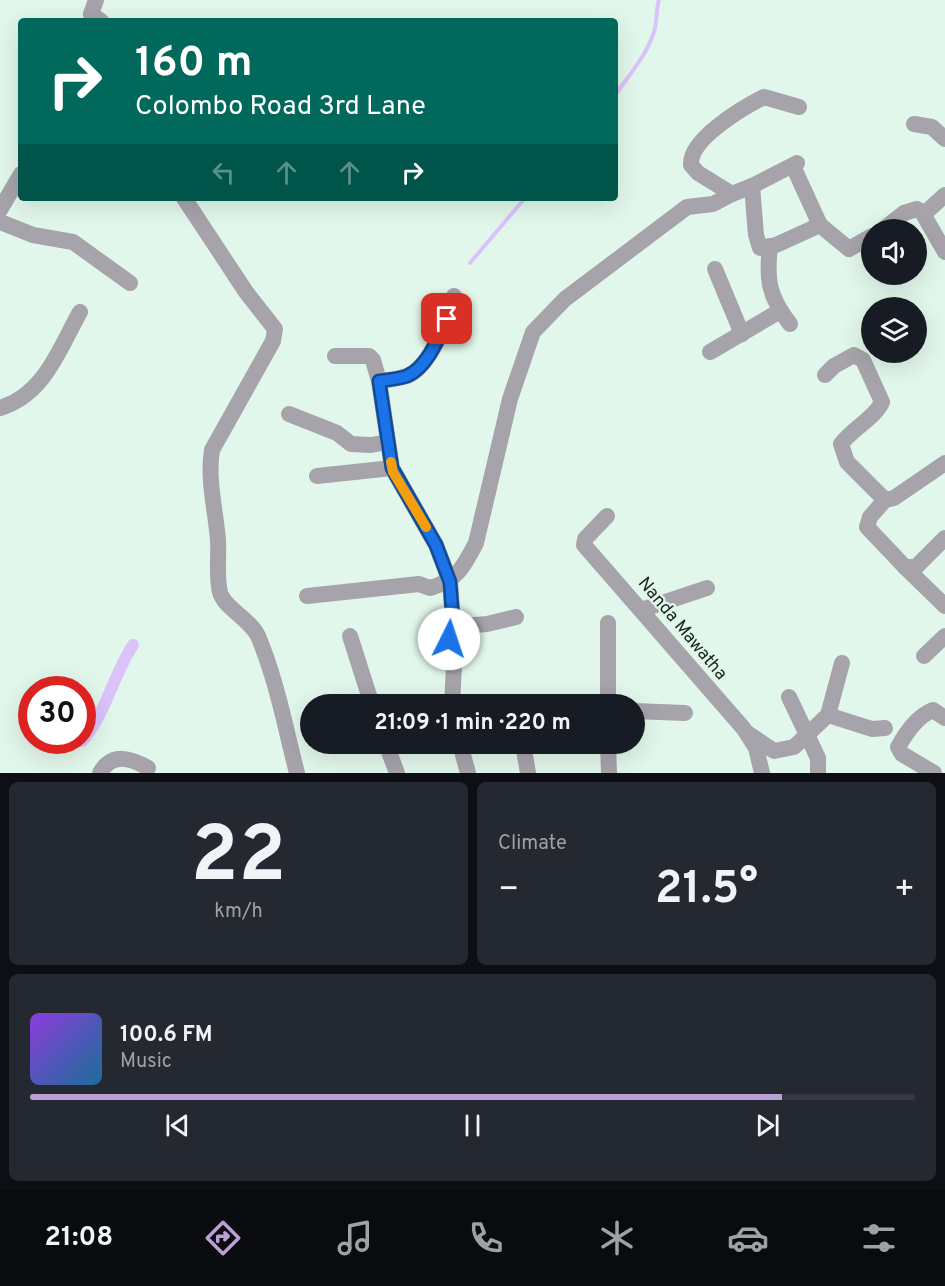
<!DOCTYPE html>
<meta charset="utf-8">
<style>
:root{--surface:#171b24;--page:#242831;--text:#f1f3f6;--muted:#9ea1a6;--line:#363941;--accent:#bba0d7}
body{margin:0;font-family:Overpass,sans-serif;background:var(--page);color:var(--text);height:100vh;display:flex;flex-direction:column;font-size:22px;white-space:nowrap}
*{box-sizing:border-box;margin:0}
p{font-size:20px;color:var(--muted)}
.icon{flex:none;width:33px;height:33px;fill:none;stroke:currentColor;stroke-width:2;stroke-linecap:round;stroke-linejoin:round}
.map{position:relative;height:773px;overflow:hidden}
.drawer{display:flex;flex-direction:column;gap:9px;padding:9px;background:#0d0f14;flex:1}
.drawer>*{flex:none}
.top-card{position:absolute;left:18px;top:18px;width:600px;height:183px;border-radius:6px;box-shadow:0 6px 24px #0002;background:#00695c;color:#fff;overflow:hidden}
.fabs{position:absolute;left:861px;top:219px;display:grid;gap:12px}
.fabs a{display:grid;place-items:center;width:66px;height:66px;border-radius:50%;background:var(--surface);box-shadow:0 6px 24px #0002;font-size:30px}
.speed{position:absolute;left:18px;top:676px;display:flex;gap:12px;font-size:30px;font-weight:700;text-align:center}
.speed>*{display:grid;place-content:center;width:78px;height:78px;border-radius:50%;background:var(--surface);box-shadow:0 6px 24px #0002;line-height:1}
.speed .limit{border:9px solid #d22;background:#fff;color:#111}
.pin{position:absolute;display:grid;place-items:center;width:51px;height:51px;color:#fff;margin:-26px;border-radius:12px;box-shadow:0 3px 9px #0006}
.me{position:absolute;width:66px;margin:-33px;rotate:4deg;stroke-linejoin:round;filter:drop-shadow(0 0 4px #0008)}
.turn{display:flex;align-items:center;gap:21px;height:126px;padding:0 18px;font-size:27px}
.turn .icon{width:78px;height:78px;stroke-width:2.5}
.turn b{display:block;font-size:42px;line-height:51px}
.lanes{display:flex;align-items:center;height:57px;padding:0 18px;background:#0003;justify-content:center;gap:30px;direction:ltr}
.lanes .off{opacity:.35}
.big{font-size:45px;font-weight:700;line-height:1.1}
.drawer .widget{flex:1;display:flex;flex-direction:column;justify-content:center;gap:9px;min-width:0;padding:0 21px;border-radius:9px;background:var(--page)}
.drawer .dial{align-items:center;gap:0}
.dial b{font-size:78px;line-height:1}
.song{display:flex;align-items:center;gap:18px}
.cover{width:72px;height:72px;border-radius:9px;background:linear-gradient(135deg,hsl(270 70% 55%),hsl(200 70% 35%))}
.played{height:6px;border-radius:3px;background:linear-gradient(90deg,var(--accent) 85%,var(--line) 85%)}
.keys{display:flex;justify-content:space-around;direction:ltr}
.heat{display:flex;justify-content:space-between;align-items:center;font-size:33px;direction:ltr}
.drawer .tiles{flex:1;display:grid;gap:9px;grid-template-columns:1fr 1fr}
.widget:last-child{grid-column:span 2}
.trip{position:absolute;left:300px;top:694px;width:345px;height:60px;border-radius:30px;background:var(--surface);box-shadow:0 6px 24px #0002;font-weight:700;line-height:60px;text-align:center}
.dock{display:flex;height:96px;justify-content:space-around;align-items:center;background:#090b0e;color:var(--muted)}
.dock .icon{width:42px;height:42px}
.dock .on{color:var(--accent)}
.dock b{font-size:27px;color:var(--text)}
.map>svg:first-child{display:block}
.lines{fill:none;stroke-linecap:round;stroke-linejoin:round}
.stream{stroke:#dbc3fa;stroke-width:4}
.canal{stroke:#dbc3fa;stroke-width:12}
.minor{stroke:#a6a3ab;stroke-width:16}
.route-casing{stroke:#114b97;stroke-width:15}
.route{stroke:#1a73e8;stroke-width:10}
.slow{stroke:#f59e0b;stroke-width:10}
.labels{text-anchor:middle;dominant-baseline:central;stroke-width:4.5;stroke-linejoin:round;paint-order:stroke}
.street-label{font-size:18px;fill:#1d2521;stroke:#e2f7eb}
</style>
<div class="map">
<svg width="945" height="773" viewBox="0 0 945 773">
<rect width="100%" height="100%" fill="#e2f7eb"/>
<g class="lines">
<g class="stream">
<path d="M615,95C629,75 649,53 655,28C657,19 656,10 659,0"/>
<polyline points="470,263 525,198"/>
</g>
<path class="canal" d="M82,741C106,714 113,675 133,645"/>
<g class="minor">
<polyline points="96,0 91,14 101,21"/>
<path d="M799,107L764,97C744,107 689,139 691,165L698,173L732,194L752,186L756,235L760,248L776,245L820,225L849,249L872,236"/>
<polyline points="914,124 932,127 945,139"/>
<polyline points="793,166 820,225"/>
<polyline points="752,186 797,163"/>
<path d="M184,198L246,292L275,329L273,341L212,450C207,480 216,511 218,541C219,557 216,577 220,592C223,607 250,619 258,636C277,681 285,727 297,773"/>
<polyline points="0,210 21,174"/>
<polyline points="924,214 945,195"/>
<polyline points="0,222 33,235 73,242 130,283"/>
<polyline points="882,230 904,213 917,209 922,212 945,252"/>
<path d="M770,246C766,280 769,297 790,324"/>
<polyline points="715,269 742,334"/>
<polyline points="710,352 780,311"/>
<polyline points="335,356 369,356 373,360 379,381"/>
<path d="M825,375L834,366L854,355L863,360L882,402C875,418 853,428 841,444L847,462L885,500L894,498L945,463"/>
<path d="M0,408C45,394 59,349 80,312"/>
<polyline points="289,414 337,433 351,444 371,445 387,442"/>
<polyline points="317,476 392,468"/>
<polyline points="885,500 870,517 867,527 905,567 916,567 945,538"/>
<polyline points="607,516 585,539 584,545 744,729 756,748 762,773"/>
<polyline points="905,567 945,606"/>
<path d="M307,596L419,584L430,588C457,580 463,568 476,543L510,399L533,332L565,299L687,207L713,204L732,194"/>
<polyline points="641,610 707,588"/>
<polyline points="608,623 608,705"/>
<polyline points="451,627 487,624 516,617"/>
<polyline points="350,636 372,705"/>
<polyline points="924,656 945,636"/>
<polyline points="789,697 818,758 818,773"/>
<path d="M452,705L454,666L449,640L453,622L450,582L436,545L392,468L379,381C388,380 398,379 407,376C431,366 448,319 454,296"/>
<polyline points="634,711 685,713"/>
<polyline points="828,715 872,729 885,728"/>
<polyline points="749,734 774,751 794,747 828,715 842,663"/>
<polyline points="386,744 397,773"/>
<polyline points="460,744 468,773"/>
<polyline points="523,744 528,773"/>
<polyline points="608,744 609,773"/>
<path d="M100,773C112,752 131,758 148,768"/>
<path d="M934,773L902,754L898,747C906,733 917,716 933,710L945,718"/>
</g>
</g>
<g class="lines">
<defs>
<path id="route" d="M447,319C439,337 427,368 407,376C398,379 388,380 379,381L392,468L436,545L450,582L453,622L449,639"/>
</defs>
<use href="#route" class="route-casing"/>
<use href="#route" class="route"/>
<polyline class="slow" points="391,462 393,472 426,527"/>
</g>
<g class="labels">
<g class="street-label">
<text transform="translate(682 629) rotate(50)">Nanda Mawatha</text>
</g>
</g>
</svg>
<div class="fabs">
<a><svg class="icon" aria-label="sound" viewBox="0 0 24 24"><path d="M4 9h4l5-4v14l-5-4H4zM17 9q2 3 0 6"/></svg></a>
<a><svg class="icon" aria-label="layers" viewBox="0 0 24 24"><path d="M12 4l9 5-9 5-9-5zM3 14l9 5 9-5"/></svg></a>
</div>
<div class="speed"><div class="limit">30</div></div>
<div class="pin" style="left:447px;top:319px;background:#d93025"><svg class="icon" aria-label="arrive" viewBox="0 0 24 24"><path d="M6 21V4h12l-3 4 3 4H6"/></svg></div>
<svg class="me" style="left:449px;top:639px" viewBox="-20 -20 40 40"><circle r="19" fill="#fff"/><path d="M0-13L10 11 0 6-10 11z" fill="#1a73e8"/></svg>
<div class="trip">21:09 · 1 min · 220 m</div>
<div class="top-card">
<div class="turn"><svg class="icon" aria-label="right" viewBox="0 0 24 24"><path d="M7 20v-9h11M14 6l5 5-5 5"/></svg><div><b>160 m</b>Colombo Road 3rd Lane</div></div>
<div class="lanes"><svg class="icon off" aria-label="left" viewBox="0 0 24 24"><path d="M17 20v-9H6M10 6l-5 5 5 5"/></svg><svg class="icon off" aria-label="ahead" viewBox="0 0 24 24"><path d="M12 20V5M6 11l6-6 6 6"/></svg><svg class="icon off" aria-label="ahead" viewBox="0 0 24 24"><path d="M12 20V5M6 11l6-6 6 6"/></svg><svg class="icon" aria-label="right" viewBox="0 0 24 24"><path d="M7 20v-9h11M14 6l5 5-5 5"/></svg></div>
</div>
</div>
<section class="drawer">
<div class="tiles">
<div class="widget dial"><b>22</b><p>km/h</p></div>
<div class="widget"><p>Climate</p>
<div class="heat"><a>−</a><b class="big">21.5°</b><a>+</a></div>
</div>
<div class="widget">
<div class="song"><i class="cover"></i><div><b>100.6 FM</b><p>Music</p></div></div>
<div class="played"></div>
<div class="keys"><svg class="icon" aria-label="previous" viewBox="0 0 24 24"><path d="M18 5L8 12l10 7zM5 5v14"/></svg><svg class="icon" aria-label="pause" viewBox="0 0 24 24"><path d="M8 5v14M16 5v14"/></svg><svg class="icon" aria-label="next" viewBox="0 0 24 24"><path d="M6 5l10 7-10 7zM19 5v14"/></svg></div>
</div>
</div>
</section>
<nav class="dock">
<b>21:08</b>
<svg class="icon on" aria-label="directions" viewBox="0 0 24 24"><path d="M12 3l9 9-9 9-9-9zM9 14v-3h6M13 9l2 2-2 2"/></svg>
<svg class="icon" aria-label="music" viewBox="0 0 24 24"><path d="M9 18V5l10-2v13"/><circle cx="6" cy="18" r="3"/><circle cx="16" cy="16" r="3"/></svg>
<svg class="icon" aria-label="phone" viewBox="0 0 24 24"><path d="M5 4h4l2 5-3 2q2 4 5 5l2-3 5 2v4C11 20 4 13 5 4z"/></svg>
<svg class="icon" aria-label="climate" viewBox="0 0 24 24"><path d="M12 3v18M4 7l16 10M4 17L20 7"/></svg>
<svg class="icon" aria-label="car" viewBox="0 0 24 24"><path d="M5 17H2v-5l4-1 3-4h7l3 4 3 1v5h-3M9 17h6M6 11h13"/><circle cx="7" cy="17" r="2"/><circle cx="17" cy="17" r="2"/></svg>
<svg class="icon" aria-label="filters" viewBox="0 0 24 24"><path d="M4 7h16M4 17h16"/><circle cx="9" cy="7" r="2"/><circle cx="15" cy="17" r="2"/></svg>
</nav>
